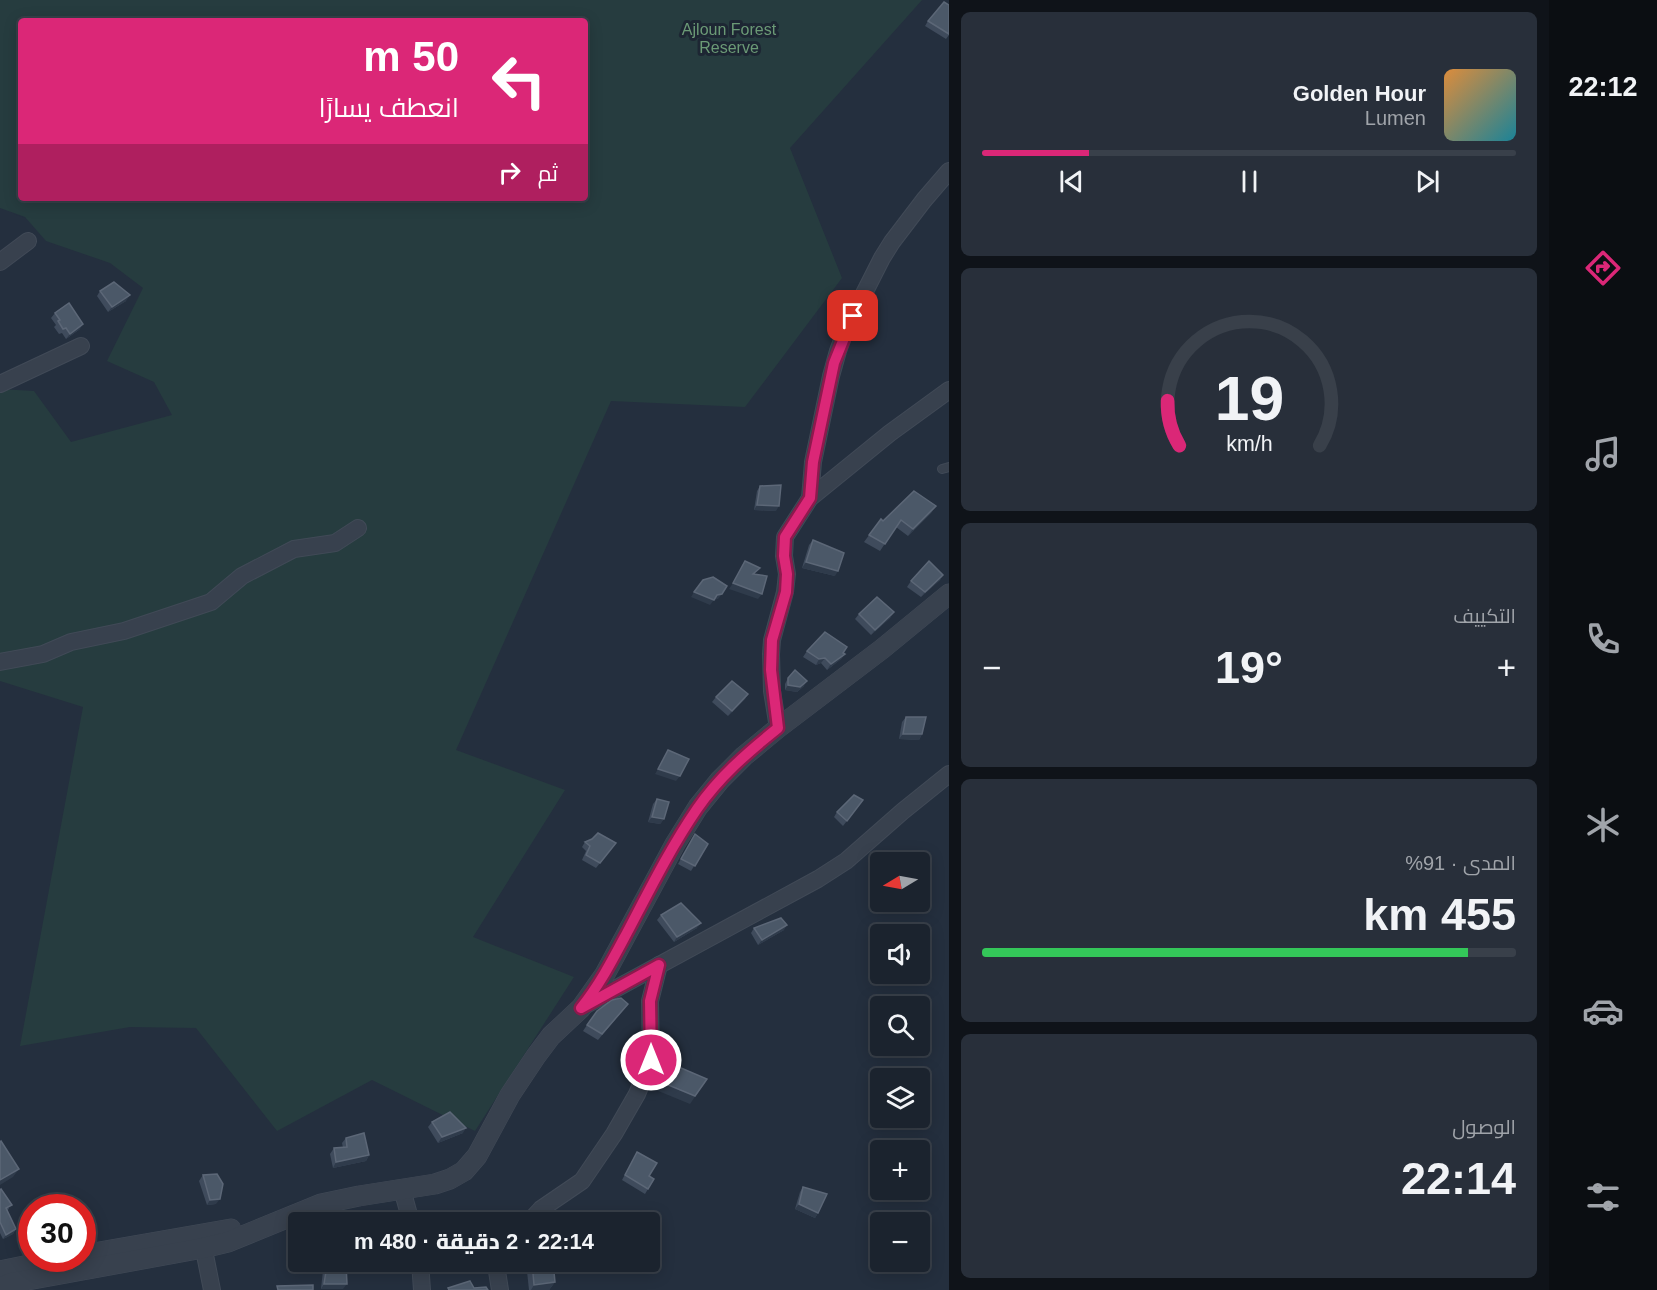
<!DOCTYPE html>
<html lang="ar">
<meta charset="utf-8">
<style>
:root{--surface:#1b232e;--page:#282f3a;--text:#f1f3f6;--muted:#a0a4aa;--line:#39404a;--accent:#db2777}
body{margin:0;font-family:Arial,Cairo,sans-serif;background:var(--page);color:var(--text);direction:rtl;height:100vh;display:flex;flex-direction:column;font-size:22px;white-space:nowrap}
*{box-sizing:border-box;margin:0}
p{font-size:20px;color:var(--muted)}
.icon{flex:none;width:33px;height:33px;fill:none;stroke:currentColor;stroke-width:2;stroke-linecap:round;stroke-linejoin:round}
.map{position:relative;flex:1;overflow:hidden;direction:ltr}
.drawer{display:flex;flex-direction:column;gap:12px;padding:12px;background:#0f1319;width:600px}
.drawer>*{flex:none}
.hud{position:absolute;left:18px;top:18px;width:570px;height:183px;border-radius:6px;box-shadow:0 3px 15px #0003,0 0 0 2px var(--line);direction:rtl;background:#db2777;color:#fff;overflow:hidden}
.needle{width:39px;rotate:260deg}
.fabs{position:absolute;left:870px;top:852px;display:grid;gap:12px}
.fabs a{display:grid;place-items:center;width:60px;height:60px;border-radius:6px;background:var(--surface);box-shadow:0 3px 15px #0003,0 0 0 2px var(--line);font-size:30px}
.speed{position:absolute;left:18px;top:1194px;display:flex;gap:12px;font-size:30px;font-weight:700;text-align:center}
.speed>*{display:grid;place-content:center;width:78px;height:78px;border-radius:50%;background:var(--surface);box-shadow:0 3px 15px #0003,0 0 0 2px var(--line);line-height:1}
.speed .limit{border:9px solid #d22;background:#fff;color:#111}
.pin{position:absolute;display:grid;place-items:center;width:51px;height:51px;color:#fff;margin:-26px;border-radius:12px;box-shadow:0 3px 9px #0006}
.me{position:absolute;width:66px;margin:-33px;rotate:0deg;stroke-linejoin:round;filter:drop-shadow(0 0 4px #0008)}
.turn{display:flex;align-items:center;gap:21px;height:126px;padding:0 30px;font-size:27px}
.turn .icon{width:78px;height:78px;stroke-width:2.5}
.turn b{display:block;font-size:42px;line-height:51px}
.then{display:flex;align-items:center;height:57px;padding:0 30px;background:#0003;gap:12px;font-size:22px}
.big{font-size:45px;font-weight:800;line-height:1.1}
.drawer .widget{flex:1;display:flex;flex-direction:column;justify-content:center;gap:9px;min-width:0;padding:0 21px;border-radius:9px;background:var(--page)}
.drawer .dial{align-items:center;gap:0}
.dial svg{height:156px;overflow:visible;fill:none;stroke:var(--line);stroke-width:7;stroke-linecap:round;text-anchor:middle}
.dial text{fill:var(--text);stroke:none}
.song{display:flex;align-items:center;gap:18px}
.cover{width:72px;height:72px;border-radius:9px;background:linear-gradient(135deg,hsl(30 70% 55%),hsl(190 70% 35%))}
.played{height:6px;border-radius:3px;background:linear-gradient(90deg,var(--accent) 20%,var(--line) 20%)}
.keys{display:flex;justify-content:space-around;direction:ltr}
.heat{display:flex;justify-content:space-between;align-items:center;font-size:33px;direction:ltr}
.charge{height:9px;border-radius:4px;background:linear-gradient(90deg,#34c759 91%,var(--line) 0)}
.trip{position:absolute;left:288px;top:1212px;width:372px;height:60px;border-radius:6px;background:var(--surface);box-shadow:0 3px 15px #0003,0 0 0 2px var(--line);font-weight:800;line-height:60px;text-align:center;direction:rtl}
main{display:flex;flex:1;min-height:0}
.menu{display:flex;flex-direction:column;width:108px;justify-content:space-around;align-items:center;background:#0b0e12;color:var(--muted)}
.menu .icon{width:42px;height:42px}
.menu .active{color:var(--accent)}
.menu b{font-size:27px;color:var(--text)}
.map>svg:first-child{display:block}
.green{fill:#263c3f;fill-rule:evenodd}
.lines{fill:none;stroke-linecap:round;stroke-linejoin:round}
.service-casing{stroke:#414a57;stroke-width:10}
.minor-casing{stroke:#414a57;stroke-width:18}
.tertiary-casing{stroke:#414a57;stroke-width:21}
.service{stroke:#38414e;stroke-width:8}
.minor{stroke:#38414e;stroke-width:16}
.tertiary{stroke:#38414e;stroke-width:20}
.wall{fill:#3f4b5c}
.shaded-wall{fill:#2f3b4b}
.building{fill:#4b5868;stroke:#5c6777;stroke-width:1.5}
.route-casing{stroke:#8e194d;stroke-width:15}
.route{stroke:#db2777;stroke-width:10}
.labels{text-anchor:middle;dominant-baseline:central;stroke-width:6;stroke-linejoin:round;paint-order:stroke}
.park-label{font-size:16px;fill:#6b9a76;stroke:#1d2633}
</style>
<main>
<nav class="menu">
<b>22:12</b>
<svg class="icon active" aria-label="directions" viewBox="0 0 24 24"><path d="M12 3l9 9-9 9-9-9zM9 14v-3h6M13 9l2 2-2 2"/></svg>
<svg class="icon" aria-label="music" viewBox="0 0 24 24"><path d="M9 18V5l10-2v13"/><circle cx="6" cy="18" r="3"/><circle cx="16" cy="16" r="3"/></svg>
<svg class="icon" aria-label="phone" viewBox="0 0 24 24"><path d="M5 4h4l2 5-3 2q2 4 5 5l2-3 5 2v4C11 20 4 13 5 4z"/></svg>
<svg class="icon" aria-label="climate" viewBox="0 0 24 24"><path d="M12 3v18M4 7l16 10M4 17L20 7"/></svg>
<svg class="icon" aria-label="car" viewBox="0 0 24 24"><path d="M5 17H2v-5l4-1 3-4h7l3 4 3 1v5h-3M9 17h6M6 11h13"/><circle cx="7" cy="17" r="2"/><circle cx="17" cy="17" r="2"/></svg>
<svg class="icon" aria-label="filters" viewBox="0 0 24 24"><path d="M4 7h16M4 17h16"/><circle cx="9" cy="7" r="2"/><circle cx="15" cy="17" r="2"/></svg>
</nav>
<section class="drawer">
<div class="widget">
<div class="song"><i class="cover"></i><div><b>Golden Hour</b><p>Lumen</p></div></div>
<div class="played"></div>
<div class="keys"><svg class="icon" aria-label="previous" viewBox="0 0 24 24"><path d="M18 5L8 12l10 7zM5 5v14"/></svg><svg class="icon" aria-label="pause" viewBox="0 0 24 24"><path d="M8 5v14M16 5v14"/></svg><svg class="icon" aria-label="next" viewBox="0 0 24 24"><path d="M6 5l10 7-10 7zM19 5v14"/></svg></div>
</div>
<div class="widget dial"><svg viewBox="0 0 100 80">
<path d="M14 69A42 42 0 1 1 86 69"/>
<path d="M14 69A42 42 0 0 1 8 46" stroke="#db2777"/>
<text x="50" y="56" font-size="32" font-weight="700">19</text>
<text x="50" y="72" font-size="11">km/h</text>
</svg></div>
<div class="widget"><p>التكييف</p>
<div class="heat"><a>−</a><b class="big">19°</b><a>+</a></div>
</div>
<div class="widget"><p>المدى · 91%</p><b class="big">455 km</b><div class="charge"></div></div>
<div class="widget"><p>الوصول</p><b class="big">22:14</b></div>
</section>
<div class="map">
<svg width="949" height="1290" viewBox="0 0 949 1290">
<rect width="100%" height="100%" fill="#242f3e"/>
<path class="green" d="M0,0H922L790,148L842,278L745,407L611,401L456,750L565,790L473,937L574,977L475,1131L372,1080L277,1131L196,1028L130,1027L20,1046L83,707L0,681V389L34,391L71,442L172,415L154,382L107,361L143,288L110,263L46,241L25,217L0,208ZM21,21H585V198H21Z"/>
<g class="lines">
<defs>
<polyline id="service" points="942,469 949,467"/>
<g id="minor">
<polyline points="0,262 28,241"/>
<polyline points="0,384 81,346"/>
<polyline points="810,498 813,462 831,376 838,351 846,329 882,258 892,242 924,200 949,171"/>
<polyline points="0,662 43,654 71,642 124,631 211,602 242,576 294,549 335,543 358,528"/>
<polyline points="778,728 772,691 771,654 772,640 785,592 787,574 784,556 785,537 810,498 890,433 949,390"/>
<polyline points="582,1007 818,879 846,861 903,811 949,774"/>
<polyline points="402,1189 411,1222"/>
<polyline points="529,1222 541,1209 582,1181 614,1134 637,1094 651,1060 650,1001 659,965"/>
<polyline points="201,1235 212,1290"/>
<polyline points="420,1262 422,1290"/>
<polyline points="500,1290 497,1271 501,1262"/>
</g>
<g id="tertiary">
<polyline points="82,1255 231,1229"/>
<polyline points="0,1271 63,1258"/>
<polyline points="0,1288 11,1283 203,1248 228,1242 321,1204 359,1196 435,1184 450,1179 464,1171 477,1156 510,1095 536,1056 551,1036 581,1008 605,974 675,844 698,807 720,780 744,756 778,728 882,649 949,594"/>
</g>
</defs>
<use href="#service" class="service-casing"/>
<use href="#minor" class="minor-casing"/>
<use href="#tertiary" class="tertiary-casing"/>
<use href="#service" class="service"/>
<use href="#minor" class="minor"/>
<use href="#tertiary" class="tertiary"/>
</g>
<g class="wall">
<polygon points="949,5 949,35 946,39 925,26 928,21"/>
<polygon points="100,291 126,301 108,312 97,296"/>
<polygon points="55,313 80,329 66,339 62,333 59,334 54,327 56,325 51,318"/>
<polygon points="760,486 776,511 754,510 757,491"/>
<polygon points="936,506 931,513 908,536 896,527 880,551 864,542 881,519 883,521"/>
<polygon points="813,540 835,576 802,568 809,545"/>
<polygon points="943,575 940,580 921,597 907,587 911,581"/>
<polygon points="894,612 890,618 871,635 855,619 859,614"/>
<polygon points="807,651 843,653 845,654 841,659 827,670 821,663 816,665 803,657"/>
<polygon points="788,678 804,686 797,692 785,690 785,684"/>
<polygon points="748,694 745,699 728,716 712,702 716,697"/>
<polygon points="906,717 922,734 919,740 899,739 902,722"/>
<polygon points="657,799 664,819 660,824 648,822 653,804"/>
<polygon points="863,800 843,826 834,817 837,812"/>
<polygon points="695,834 708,844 691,871 678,864"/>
<polygon points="585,842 616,843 596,868 582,860 586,851 582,847"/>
<polygon points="661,915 697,928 674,942 657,920"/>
<polygon points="754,928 784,930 758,945 751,933"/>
<polygon points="628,1004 598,1040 583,1031 587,1025"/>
<polygon points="432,1122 463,1133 438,1143 428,1127"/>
<polygon points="346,1138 369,1155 366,1161 333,1168 330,1154 334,1148 343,1148 342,1143"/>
<polygon points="637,1152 649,1176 648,1189 645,1194 622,1180"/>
<polygon points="203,1175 216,1204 207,1205 199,1181"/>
<polygon points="803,1187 818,1213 815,1218 795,1209 800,1192"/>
<polygon points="0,1190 9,1209 7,1210 16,1229 13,1234 3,1239 0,1233"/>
<polygon points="526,1262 553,1262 555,1282 549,1290 529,1290"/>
<polygon points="327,1265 343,1289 321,1289 323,1270"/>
</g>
<g class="shaded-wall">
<polygon points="130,295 126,301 108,312 112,307"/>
<polygon points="83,324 80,329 66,339 70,334"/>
<polygon points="757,505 779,506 776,511 754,510"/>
<polygon points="936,506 931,513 908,536 913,529"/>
<polygon points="806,562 838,571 835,576 802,568"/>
<polygon points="943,575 940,580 921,597 925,592"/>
<polygon points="733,583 762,594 758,599 729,589"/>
<polygon points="694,592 714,600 710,605 691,597"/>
<polygon points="722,594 718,599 713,600 717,595"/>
<polygon points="894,612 890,618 871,635 875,630"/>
<polygon points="845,654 841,659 827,670 831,664"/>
<polygon points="825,658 821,663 816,665 819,659"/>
<polygon points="807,681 804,686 797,692 785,690 788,685"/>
<polygon points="748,694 745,699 728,716 732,711"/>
<polygon points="903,734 922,734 919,740 899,739"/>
<polygon points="658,769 680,776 676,781 655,774"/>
<polygon points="652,817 664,819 660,824 648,822"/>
<polygon points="701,923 697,928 674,942 677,937"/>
<polygon points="787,925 784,930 758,945 762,940"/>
<polygon points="707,1079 690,1104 651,1088 656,1080"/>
<polygon points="466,1128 463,1133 438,1143 442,1137"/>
<polygon points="369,1155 366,1161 333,1168 336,1162"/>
<polygon points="19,1169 13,1177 0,1185 0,1180"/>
<polygon points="220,1199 216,1204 207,1205 210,1200"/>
<polygon points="799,1204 818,1213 815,1218 795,1209"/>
<polygon points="16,1229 13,1234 3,1239 6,1235"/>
<polygon points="555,1282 549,1290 531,1290 534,1285"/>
<polygon points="324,1284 347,1284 343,1289 321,1289"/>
</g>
<g class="building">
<polygon points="944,2 949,5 949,34 928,21"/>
<polygon points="114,282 130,295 112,307 100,291"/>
<polygon points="69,303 83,324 70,334 66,328 63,329 58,321 60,320 55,313"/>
<polygon points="781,485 779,506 757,505 760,486"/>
<polygon points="914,491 936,506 913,529 901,520 885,544 869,535 881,519 883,521"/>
<polygon points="813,540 844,553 838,571 806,562"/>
<polygon points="745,561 760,568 753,574 767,576 762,594 733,583"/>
<polygon points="929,561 943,575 925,592 911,581"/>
<polygon points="713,577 727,586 722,594 717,595 714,600 694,592 703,580"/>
<polygon points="877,597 894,612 875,630 859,614"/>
<polygon points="825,632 847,647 843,653 845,654 831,664 825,658 819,659 807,651"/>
<polygon points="795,670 807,681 800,687 788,685 788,678"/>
<polygon points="732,681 748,694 732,711 716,697"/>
<polygon points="906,717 926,717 922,734 903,734"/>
<polygon points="668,750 689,759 680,776 658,769"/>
<polygon points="854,795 863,800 847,821 837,812"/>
<polygon points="657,799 669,802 664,819 652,817"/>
<polygon points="598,833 616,843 600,863 586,855 590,846 585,842 592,839"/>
<polygon points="695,834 708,844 695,866 681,859"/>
<polygon points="681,903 701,923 677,937 661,915"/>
<polygon points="781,918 787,925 762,940 754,928"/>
<polygon points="621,998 628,1004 602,1034 587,1025 597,1011 612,1000"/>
<polygon points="667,1062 707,1079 695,1096 656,1080"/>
<polygon points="450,1112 466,1128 442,1137 432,1122"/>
<polygon points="364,1133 369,1155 336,1162 334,1148 347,1147 346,1138"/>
<polygon points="1,1141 19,1169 0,1180 0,1142"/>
<polygon points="637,1152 657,1163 649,1176 654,1179 648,1189 625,1175"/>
<polygon points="217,1174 223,1184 220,1199 210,1200 203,1175"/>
<polygon points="803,1187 827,1194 818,1213 799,1204"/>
<polygon points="1,1189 12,1205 6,1208 16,1229 6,1235 0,1222 0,1190"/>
<polygon points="532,1262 553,1262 555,1282 534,1285"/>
<polygon points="346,1264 347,1284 324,1284 327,1265"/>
<polygon points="470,1281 474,1288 486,1287 488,1290 449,1290 448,1288"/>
<polygon points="313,1285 313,1290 278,1290 277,1286"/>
</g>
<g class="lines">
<defs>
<path id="route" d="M651,1060L650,1001L659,965L581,1008C601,983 614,957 629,929C650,889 671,847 697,809C719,777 748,752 778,728L771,670L772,640L786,592L787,574L784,556L785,537L810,498L813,462L834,363L853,316"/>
</defs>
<use href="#route" class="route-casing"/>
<use href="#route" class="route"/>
</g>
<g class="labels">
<g class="park-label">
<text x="729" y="29">Ajloun Forest<tspan x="729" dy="18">Reserve</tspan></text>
</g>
</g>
</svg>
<div class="fabs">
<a><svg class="needle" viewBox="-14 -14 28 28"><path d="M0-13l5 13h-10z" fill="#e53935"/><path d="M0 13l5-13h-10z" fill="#a0a4aa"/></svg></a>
<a><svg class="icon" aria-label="sound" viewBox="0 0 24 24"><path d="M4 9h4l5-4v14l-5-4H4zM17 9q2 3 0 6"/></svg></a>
<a><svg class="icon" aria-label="search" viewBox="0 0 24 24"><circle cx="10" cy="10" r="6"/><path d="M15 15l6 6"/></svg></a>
<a><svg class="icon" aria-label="layers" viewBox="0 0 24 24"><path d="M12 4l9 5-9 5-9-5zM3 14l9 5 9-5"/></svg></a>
<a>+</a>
<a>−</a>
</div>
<div class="speed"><div class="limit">30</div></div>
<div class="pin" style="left:853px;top:316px;background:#d93025"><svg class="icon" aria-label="arrive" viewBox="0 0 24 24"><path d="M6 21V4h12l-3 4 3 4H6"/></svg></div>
<svg class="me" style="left:651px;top:1060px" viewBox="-20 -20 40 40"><circle r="17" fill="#db2777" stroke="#fff" stroke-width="3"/><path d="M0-11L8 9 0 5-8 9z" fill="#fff"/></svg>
<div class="trip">22:14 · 2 دقيقة · 480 m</div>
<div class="hud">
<div class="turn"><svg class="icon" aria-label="left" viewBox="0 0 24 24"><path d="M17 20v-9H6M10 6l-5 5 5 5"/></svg><div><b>50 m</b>انعطف يسارًا</div></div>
<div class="then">ثم<svg class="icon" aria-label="right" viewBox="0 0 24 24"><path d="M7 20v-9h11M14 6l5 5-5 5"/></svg></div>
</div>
</div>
</main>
